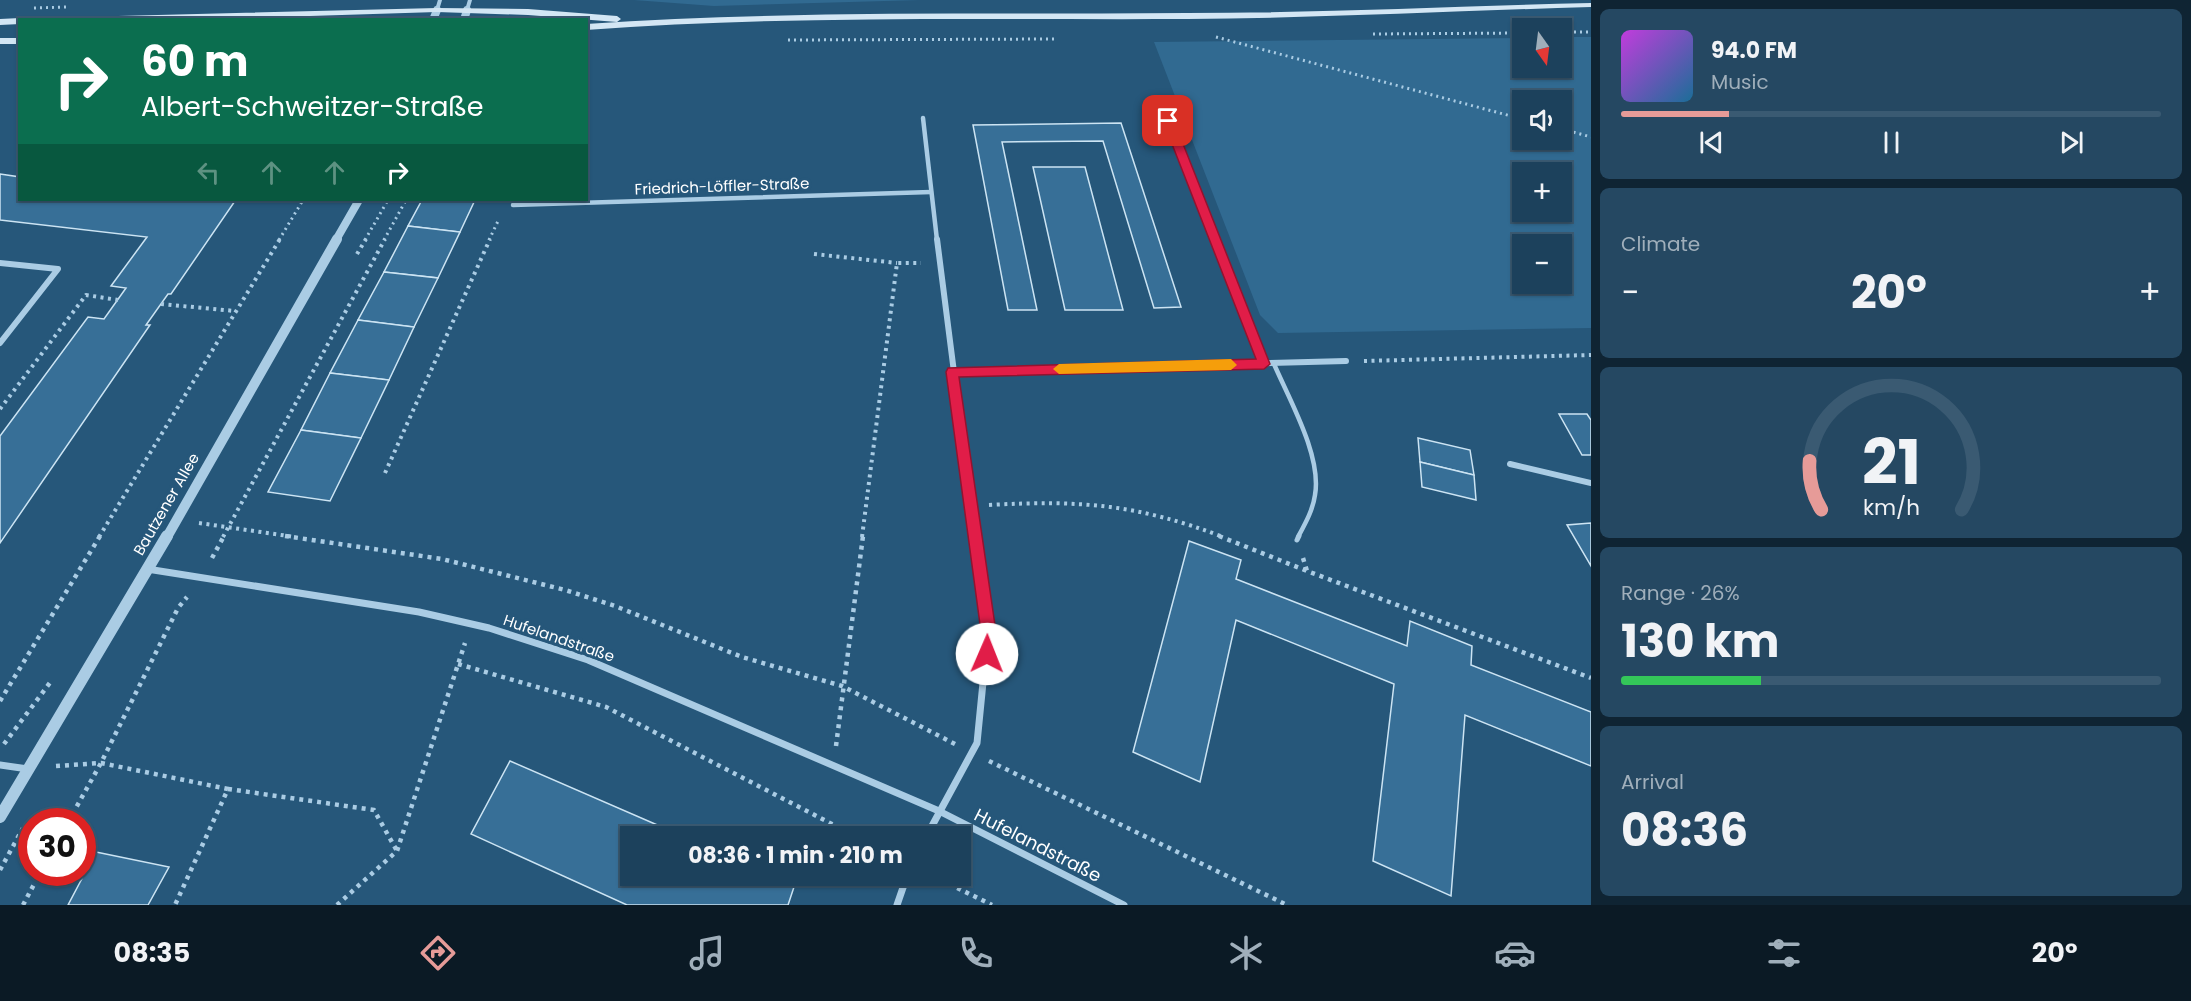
<!DOCTYPE html>
<meta charset="utf-8">
<style>
:root{--surface:#1c415c;--page:#254862;--text:#f1f3f6;--muted:#a0afbb;--line:#3a5a72;--accent:#e69b98}
body{margin:0;font-family:Poppins,sans-serif;background:var(--page);color:var(--text);height:100vh;display:flex;flex-direction:column;font-size:22px;white-space:nowrap}
*{box-sizing:border-box;margin:0}
p{font-size:20px;color:var(--muted)}
.icon{flex:none;width:33px;height:33px;fill:none;stroke:currentColor;stroke-width:2;stroke-linecap:round;stroke-linejoin:round}
.map{position:relative;flex:1;overflow:hidden}
.side{display:flex;flex-direction:column;gap:9px;padding:9px;background:#0f2433;width:600px}
.side>*{flex:none}
.top-card{position:absolute;left:18px;top:18px;width:570px;height:183px;border-radius:0px;box-shadow:0 2px 4px #0004,0 0 0 2px var(--line);background:#0b6e4f;color:#fff;overflow:hidden}
.needle{width:39px;rotate:166deg}
.buttons{position:absolute;left:1512px;top:18px;display:grid;gap:12px}
.buttons a{display:grid;place-items:center;width:60px;height:60px;border-radius:0px;background:var(--surface);box-shadow:0 2px 4px #0004,0 0 0 2px var(--line);font-size:30px}
.speed{position:absolute;left:18px;top:808px;display:flex;gap:12px;font-size:30px;font-weight:700;text-align:center}
.speed>*{display:grid;place-content:center;width:78px;height:78px;border-radius:50%;background:var(--surface);box-shadow:0 2px 4px #0004,0 0 0 2px var(--line);line-height:1}
.speed .limit{border:9px solid #d22;background:#fff;color:#111}
.pin{position:absolute;display:grid;place-items:center;width:51px;height:51px;color:#fff;margin:-26px;border-radius:12px;box-shadow:0 3px 9px #0006}
.me{position:absolute;width:66px;margin:-33px;rotate:1deg;stroke-linejoin:round;filter:drop-shadow(0 0 4px #0008)}
.turn{display:flex;align-items:center;gap:21px;height:126px;padding:0 24px;font-size:27px}
.turn .icon{width:78px;height:78px;stroke-width:2.5}
.turn b{display:block;font-size:42px;line-height:51px}
.lanes{display:flex;align-items:center;height:57px;padding:0 24px;background:#0003;justify-content:center;gap:30px;direction:ltr}
.lanes .off{opacity:.35}
.big{font-size:45px;font-weight:700;line-height:1.1}
.side .tile{flex:1;display:flex;flex-direction:column;justify-content:center;gap:9px;min-width:0;padding:0 21px;border-radius:9px;background:var(--page)}
.side .dial{align-items:center;gap:0}
.dial svg{height:156px;overflow:visible;fill:none;stroke:var(--line);stroke-width:7;stroke-linecap:round;text-anchor:middle}
.dial text{fill:var(--text);stroke:none}
.song{display:flex;align-items:center;gap:18px}
.cover{width:72px;height:72px;border-radius:9px;background:linear-gradient(135deg,hsl(290 70% 55%),hsl(200 70% 35%))}
.played{height:6px;border-radius:3px;background:linear-gradient(90deg,var(--accent) 20%,var(--line) 20%)}
.keys{display:flex;justify-content:space-around;direction:ltr}
.heat{display:flex;justify-content:space-between;align-items:center;font-size:33px;direction:ltr}
.charge{height:9px;border-radius:4px;background:linear-gradient(90deg,#34c759 26%,var(--line) 0)}
.trip{position:absolute;left:620px;top:826px;width:351px;height:60px;border-radius:0px;background:var(--surface);box-shadow:0 2px 4px #0004,0 0 0 2px var(--line);font-weight:700;line-height:60px;text-align:center}
.dock{display:flex;height:96px;justify-content:space-around;align-items:center;background:#0b1a25;color:var(--muted)}
.dock .icon{width:42px;height:42px}
.dock .on{color:var(--accent)}
.dock b{font-size:27px;color:var(--text)}
main{display:flex;flex:1;min-height:0}
.map>svg:first-child{display:block}
.green{fill:#316a91;fill-rule:evenodd}
.building{fill:#376f97;stroke:#cce4f3;stroke-width:1.5}
.lines{fill:none;stroke-linecap:round;stroke-linejoin:round}
.path-far2{stroke:#aacce4;stroke-width:3;stroke-dasharray:2 4;stroke-linecap:butt}
.path-far1{stroke:#aacce4;stroke-width:4;stroke-dasharray:3 4.5;stroke-linecap:butt}
.path{stroke:#aacce4;stroke-width:4.5;stroke-dasharray:4 5;stroke-linecap:butt}
.service-far2{stroke:#aacce4;stroke-width:4}
.service-far1{stroke:#aacce4;stroke-width:4.5}
.service{stroke:#aacce4;stroke-width:5}
.minor-far2{stroke:#aacce4;stroke-width:4.5}
.minor-far1{stroke:#aacce4;stroke-width:6}
.minor{stroke:#aacce4;stroke-width:7}
.tertiary-far2{stroke:#aacce4;stroke-width:8}
.tertiary-far1{stroke:#aacce4;stroke-width:10}
.tertiary{stroke:#aacce4;stroke-width:12}
.secondary{fill:#d3e6f4;fill-rule:evenodd}
.route{fill:#e11d48;stroke:#92132f;stroke-width:1.5}
.slow{fill:#f59e0b}
.labels{text-anchor:middle;dominant-baseline:central;stroke-width:6;stroke-linejoin:round;paint-order:stroke}
.street-label{font-size:15px;fill:#fff;stroke:#26577a}
.near-street-label{font-size:18px;fill:#fff;stroke:#26577a}
</style>
<main>
<div class="map">
<svg width="1591" height="905" viewBox="0 0 1591 905">
<rect width="100%" height="100%" fill="#26577a"/>
<g class="green">
<polygon points="634,0 920,0 714,6"/>
<path d="M1562,37H1591V328L1278,333L1260,315L1154,42L1522,38V68H1562ZM1522,100H1562V140H1522ZM1522,172H1562V212H1522ZM1522,244H1562V284H1522Z"/>
</g>
<g class="building">
<polygon points="1121,123 1181,307 1154,308 1103,141 1002,142 1037,310 1008,310 973,125"/>
<polygon points="1033,167 1085,167 1123,310 1065,310"/>
<polygon points="0,174 20,177 20,200 235,201 171,294 168,294 146,325 150,325 0,543 0,436 88,317 104,319 126,288 111,286 147,237 0,220"/>
<polygon points="422,200 475,200 460,232 408,226"/>
<polygon points="408,226 460,232 438,278 384,272"/>
<polygon points="384,272 438,278 414,327 358,320"/>
<polygon points="358,320 414,327 389,380 330,373"/>
<polygon points="330,373 389,380 361,438 301,430"/>
<polygon points="1559,414 1587,414 1591,420 1591,455 1582,455"/>
<polygon points="301,430 361,438 330,501 268,492"/>
<polygon points="1418,438 1470,450 1474,475 1420,462"/>
<polygon points="1420,462 1474,475 1476,500 1422,487"/>
<polygon points="1591,523 1591,566 1567,525"/>
<polygon points="1189,541 1241,560 1236,579 1407,646 1410,621 1472,646 1471,665 1591,712 1591,766 1465,715 1451,896 1373,861 1394,684 1236,620 1200,782 1133,752"/>
<polygon points="510,761 685,837 630,837 630,876 776,876 795,884 788,905 627,905 471,834"/>
<polygon points="96,852 169,867 148,905 68,905"/>
</g>
<g class="lines">
<g class="path-far2">
<polyline points="34,8 66,7"/>
<polyline points="1562,32 1591,32"/>
<polyline points="1373,34 1522,33"/>
<polyline points="1216,37 1522,119"/>
<polyline points="788,40 1054,39"/>
<polyline points="1562,129 1591,137"/>
<polyline points="279,240 303,200"/>
<polyline points="365,240 388,200"/>
<polyline points="384,240 406,200"/>
<polyline points="489,240 499,219"/>
</g>
<g class="path-far1">
<polyline points="357,254 366,239"/>
<polyline points="814,254 897,263"/>
<polyline points="161,304 235,311"/>
<polyline points="1364,361 1591,355"/>
<polyline points="0,409 86,295 118,300"/>
<polyline points="385,473 490,239"/>
<path d="M989,505C1080,500 1137,504 1223,537"/>
<polyline points="199,523 295,537"/>
<polyline points="99,537 280,239"/>
<polyline points="223,537 385,239"/>
<polyline points="862,537 897,263 921,263"/>
</g>
<g class="path">
<polyline points="285,536 442,559 565,590 615,606 742,657 842,686 955,744"/>
<polyline points="1219,536 1307,571"/>
<polyline points="212,558 224,536"/>
<polyline points="1303,558 1307,571 1591,678"/>
<polyline points="458,664 606,707 857,837"/>
<polyline points="0,701 100,536"/>
<polyline points="4,744 52,680"/>
<polyline points="836,746 863,536"/>
<polyline points="989,761 1287,905"/>
<polyline points="56,766 101,763 228,789 175,905"/>
<polyline points="228,789 374,810 397,851"/>
<polyline points="68,822 101,763 178,608 187,597"/>
<polyline points="0,870 23,828"/>
<polyline points="933,876 992,905"/>
<polyline points="23,905 40,873"/>
<polyline points="337,905 397,851 465,643"/>
</g>
<g class="service-far2">
<polyline points="437,10 440,0"/>
<polyline points="467,10 470,0"/>
<polyline points="1168,121 1215,240"/>
</g>
<g class="service-far1">
<polyline points="1214,239 1264,364"/>
<path d="M1274,364C1289,399 1322,456 1315,495C1313,510 1305,524 1298,537"/>
</g>
<polyline class="service" points="1297,540 1299,536"/>
<g class="minor-far2">
<polyline points="923,118 937,240"/>
<polyline points="513,205 931,192"/>
</g>
<g class="minor-far1">
<polyline points="937,239 975,537"/>
<polyline points="0,263 58,269 0,343"/>
<polyline points="952,372 1346,361"/>
<polyline points="1510,464 1591,483"/>
</g>
<g class="minor">
<polyline points="147,569 419,612 489,628 588,660 939,811 1124,905"/>
<polyline points="0,765 28,769"/>
<polyline points="926,837 977,743 988,632 975,536"/>
<polyline points="897,905 907,876"/>
</g>
<g class="tertiary-far2">
<polyline points="433,20 437,10"/>
<polyline points="464,20 467,10"/>
<polyline points="336,240 359,200"/>
</g>
<polyline class="tertiary-far1" points="167,537 337,239"/>
<polyline class="tertiary" points="0,817 167,536"/>
<g class="secondary">
<path d="M1591,3V7C1456,11 1322,18 1187,19C987,20 786,15 586,30V24C786,10 987,15 1187,13C1322,13 1456,6 1591,3Z"/>
<polygon points="437,8 528,9 617,16 621,19 617,22 528,15 437,12 187,20 75,20 79,17"/>
<polygon points="20,18 23,20 20,20 20,24 0,25 0,19"/>
<rect x="0" y="38" width="20" height="6"/>
</g>
</g>
<polygon class="route" points="1168,118 1174,121 1270,364 1264,369 959,377 996,632 992,660 987,662 981,660 979,654 981,632 946,372 948,368 1256,359 1163,121"/>
<polygon class="slow" points="1231,359 1237,365 1231,370 1059,374 1053,369 1059,364"/>
<g class="labels">
<g class="street-label">
<text transform="translate(722 186) rotate(-2)">Friedrich-Löffler-Straße</text>
<text transform="translate(166 504) rotate(-60)">Bautzener Allee</text>
<text transform="translate(559 638) rotate(19)">Hufelandstraße</text>
</g>
<g class="near-street-label">
<text transform="translate(1038 845) rotate(27)">Hufelandstraße</text>
</g>
</g>
</svg>
<div class="buttons">
<a><svg class="needle" viewBox="-14 -14 28 28"><path d="M0-13l5 13h-10z" fill="#e53935"/><path d="M0 13l5-13h-10z" fill="#a0afbb"/></svg></a>
<a><svg class="icon" aria-label="sound" viewBox="0 0 24 24"><path d="M4 9h4l5-4v14l-5-4H4zM17 9q2 3 0 6"/></svg></a>
<a>+</a>
<a>−</a>
</div>
<div class="speed"><div class="limit">30</div></div>
<div class="pin" style="left:1168px;top:121px;background:#d93025"><svg class="icon" aria-label="arrive" viewBox="0 0 24 24"><path d="M6 21V4h12l-3 4 3 4H6"/></svg></div>
<svg class="me" style="left:987px;top:654px" viewBox="-20 -20 40 40"><circle r="19" fill="#fff"/><path d="M0-13L10 11 0 6-10 11z" fill="#e11d48"/></svg>
<div class="trip">08:36 · 1 min · 210 m</div>
<div class="top-card">
<div class="turn"><svg class="icon" aria-label="right" viewBox="0 0 24 24"><path d="M7 20v-9h11M14 6l5 5-5 5"/></svg><div><b>60 m</b>Albert-Schweitzer-Straße</div></div>
<div class="lanes"><svg class="icon off" aria-label="left" viewBox="0 0 24 24"><path d="M17 20v-9H6M10 6l-5 5 5 5"/></svg><svg class="icon off" aria-label="ahead" viewBox="0 0 24 24"><path d="M12 20V5M6 11l6-6 6 6"/></svg><svg class="icon off" aria-label="ahead" viewBox="0 0 24 24"><path d="M12 20V5M6 11l6-6 6 6"/></svg><svg class="icon" aria-label="right" viewBox="0 0 24 24"><path d="M7 20v-9h11M14 6l5 5-5 5"/></svg></div>
</div>
</div>
<section class="side">
<div class="tile">
<div class="song"><i class="cover"></i><div><b>94.0 FM</b><p>Music</p></div></div>
<div class="played"></div>
<div class="keys"><svg class="icon" aria-label="previous" viewBox="0 0 24 24"><path d="M18 5L8 12l10 7zM5 5v14"/></svg><svg class="icon" aria-label="pause" viewBox="0 0 24 24"><path d="M8 5v14M16 5v14"/></svg><svg class="icon" aria-label="next" viewBox="0 0 24 24"><path d="M6 5l10 7-10 7zM19 5v14"/></svg></div>
</div>
<div class="tile"><p>Climate</p>
<div class="heat"><a>−</a><b class="big">20°</b><a>+</a></div>
</div>
<div class="tile dial"><svg viewBox="0 0 100 80">
<path d="M14 69A42 42 0 1 1 86 69"/>
<path d="M14 69A42 42 0 0 1 8 44" stroke="#e69b98"/>
<text x="50" y="56" font-size="32" font-weight="700">21</text>
<text x="50" y="72" font-size="11">km/h</text>
</svg></div>
<div class="tile"><p>Range · 26%</p><b class="big">130 km</b><div class="charge"></div></div>
<div class="tile"><p>Arrival</p><b class="big">08:36</b></div>
</section>
</main>
<nav class="dock">
<b>08:35</b>
<svg class="icon on" aria-label="directions" viewBox="0 0 24 24"><path d="M12 3l9 9-9 9-9-9zM9 14v-3h6M13 9l2 2-2 2"/></svg>
<svg class="icon" aria-label="music" viewBox="0 0 24 24"><path d="M9 18V5l10-2v13"/><circle cx="6" cy="18" r="3"/><circle cx="16" cy="16" r="3"/></svg>
<svg class="icon" aria-label="phone" viewBox="0 0 24 24"><path d="M5 4h4l2 5-3 2q2 4 5 5l2-3 5 2v4C11 20 4 13 5 4z"/></svg>
<svg class="icon" aria-label="climate" viewBox="0 0 24 24"><path d="M12 3v18M4 7l16 10M4 17L20 7"/></svg>
<svg class="icon" aria-label="car" viewBox="0 0 24 24"><path d="M5 17H2v-5l4-1 3-4h7l3 4 3 1v5h-3M9 17h6M6 11h13"/><circle cx="7" cy="17" r="2"/><circle cx="17" cy="17" r="2"/></svg>
<svg class="icon" aria-label="filters" viewBox="0 0 24 24"><path d="M4 7h16M4 17h16"/><circle cx="9" cy="7" r="2"/><circle cx="15" cy="17" r="2"/></svg>
<b>20°</b>
</nav>
